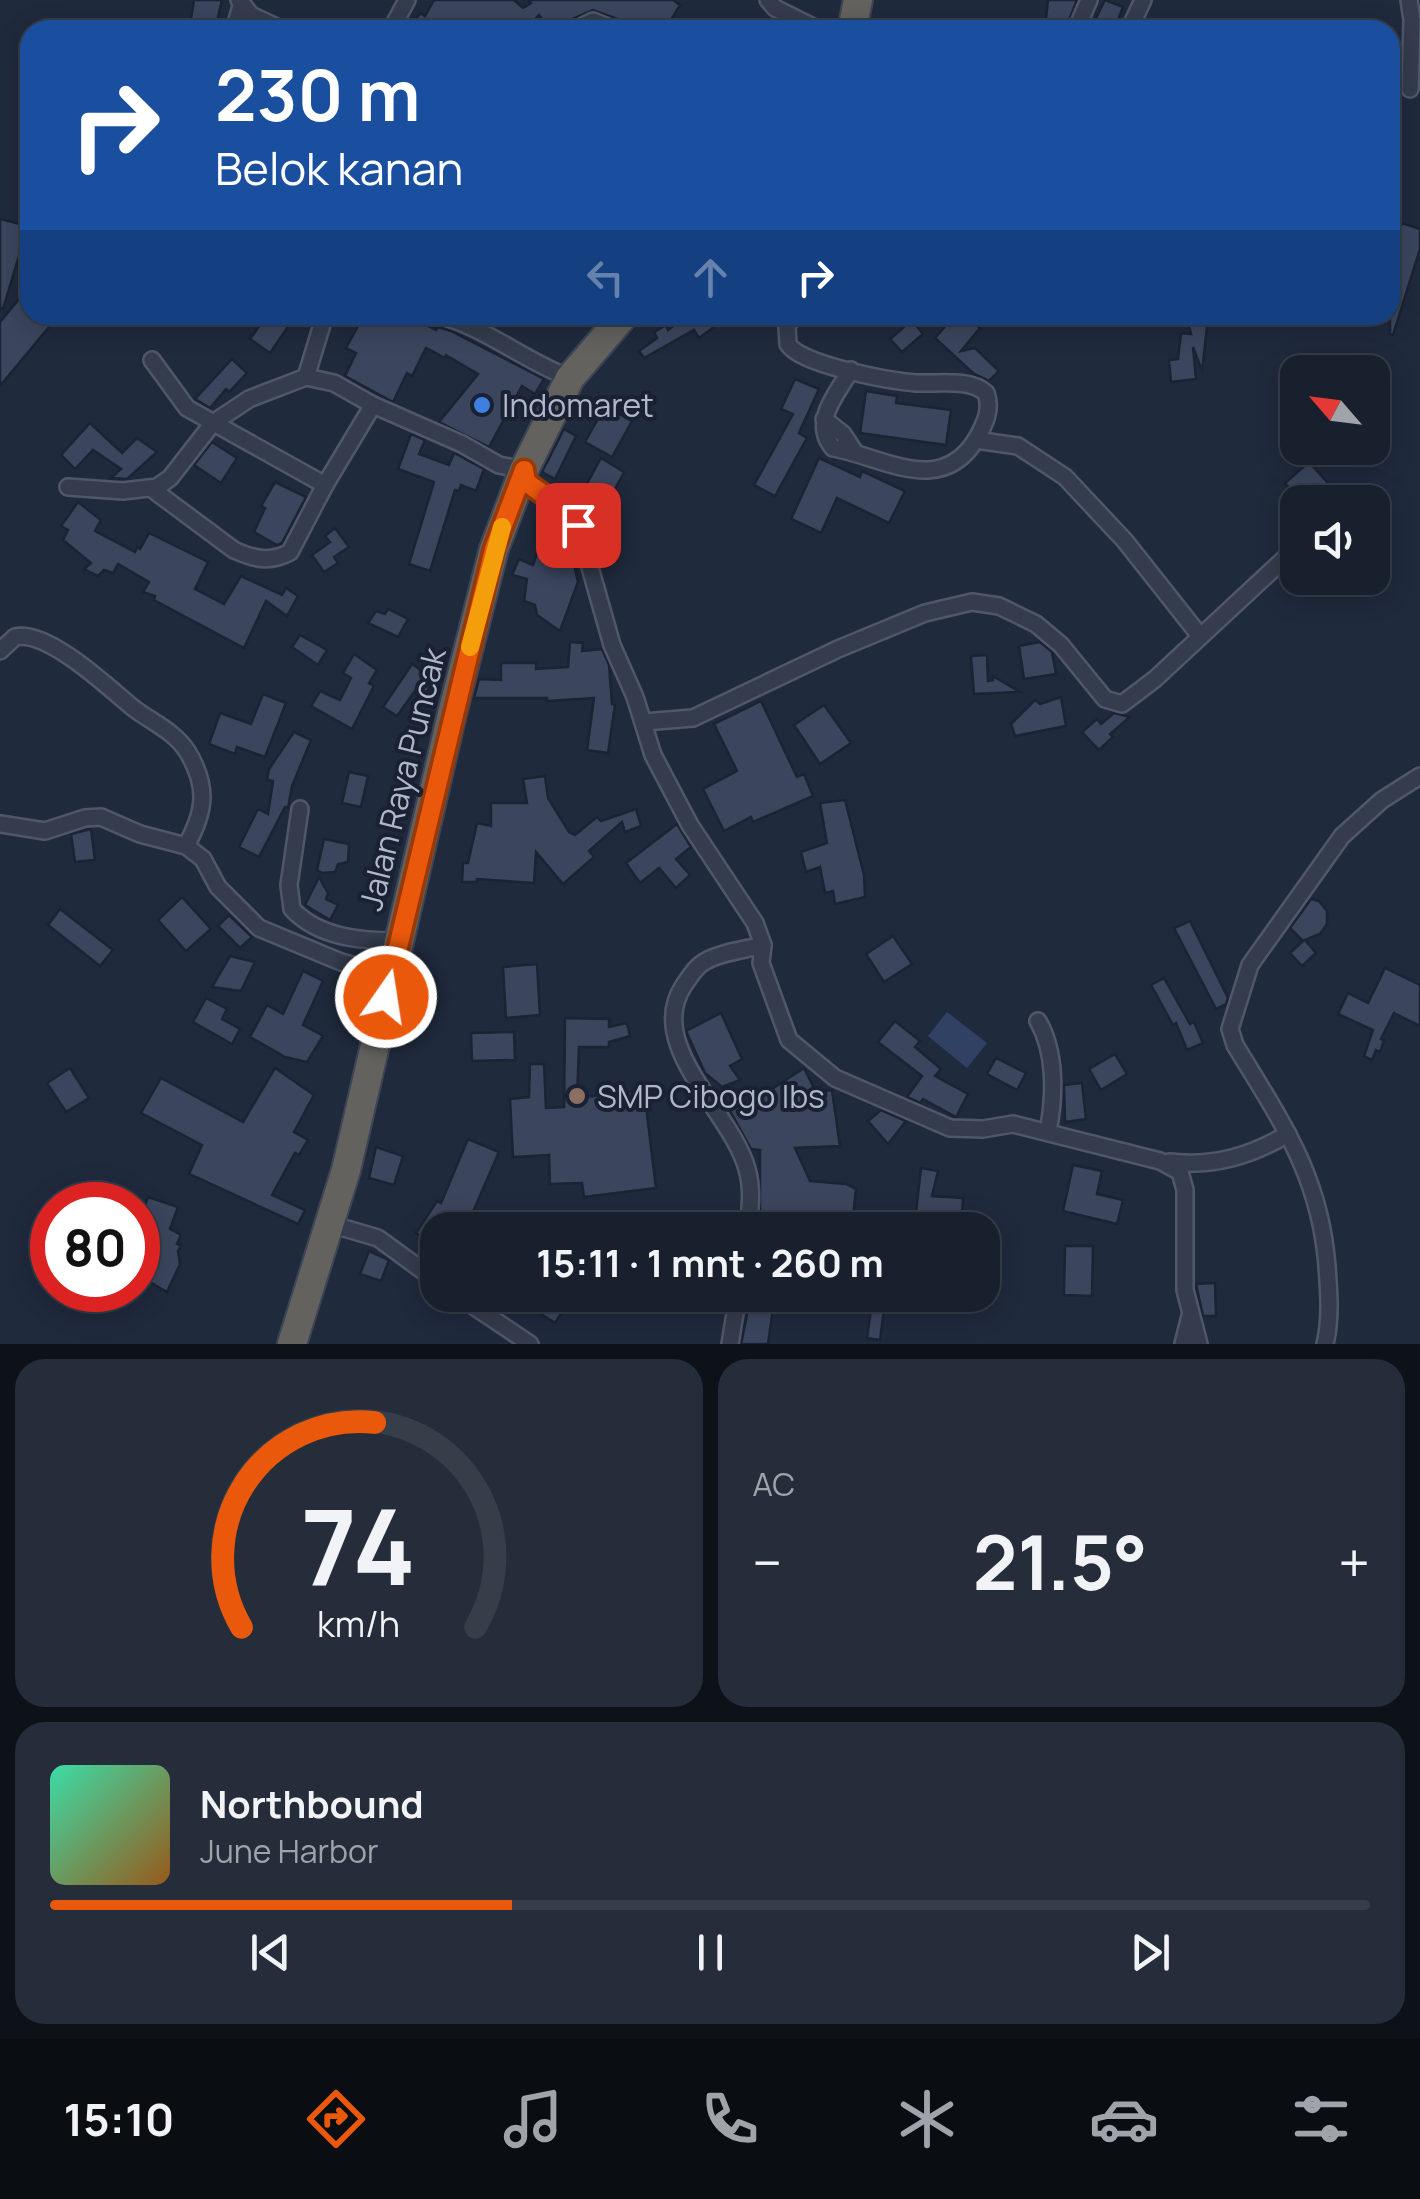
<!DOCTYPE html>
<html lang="id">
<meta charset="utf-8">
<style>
:root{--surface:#18202e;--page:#252d3a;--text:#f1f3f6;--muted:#9fa3aa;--line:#363e4a;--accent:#ea580c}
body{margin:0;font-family:Manrope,sans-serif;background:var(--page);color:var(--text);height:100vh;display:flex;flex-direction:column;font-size:38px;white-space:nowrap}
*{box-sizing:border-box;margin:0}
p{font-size:32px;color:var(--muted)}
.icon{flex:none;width:55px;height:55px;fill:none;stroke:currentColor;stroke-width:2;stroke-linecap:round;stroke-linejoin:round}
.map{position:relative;height:1344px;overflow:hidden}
.sheet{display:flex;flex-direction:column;gap:15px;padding:15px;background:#0d1219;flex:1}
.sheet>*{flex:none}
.banner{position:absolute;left:20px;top:20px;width:1380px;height:305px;border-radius:30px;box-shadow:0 5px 25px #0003,0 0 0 2px var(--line);background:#1a4fa0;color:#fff;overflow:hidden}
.needle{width:65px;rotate:298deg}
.fabs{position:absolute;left:1280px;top:355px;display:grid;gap:20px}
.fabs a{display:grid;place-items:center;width:110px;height:110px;border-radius:20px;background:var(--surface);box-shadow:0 5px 25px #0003,0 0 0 2px var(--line);font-size:50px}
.speed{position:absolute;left:30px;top:1182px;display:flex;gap:20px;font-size:50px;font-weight:700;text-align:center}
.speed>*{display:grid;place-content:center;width:130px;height:130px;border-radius:50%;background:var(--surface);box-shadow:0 5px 25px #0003,0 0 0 2px var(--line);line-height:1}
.speed .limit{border:15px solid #d22;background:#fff;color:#111}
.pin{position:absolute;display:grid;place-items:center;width:85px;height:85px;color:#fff;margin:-42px;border-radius:20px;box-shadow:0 5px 15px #0006}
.me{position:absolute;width:110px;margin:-55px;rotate:13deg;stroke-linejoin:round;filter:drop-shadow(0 0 8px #0008)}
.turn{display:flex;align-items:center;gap:35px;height:210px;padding:0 30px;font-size:45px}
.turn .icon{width:130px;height:130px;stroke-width:2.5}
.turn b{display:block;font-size:70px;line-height:85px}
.lanes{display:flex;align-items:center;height:95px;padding:0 30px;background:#0003;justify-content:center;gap:50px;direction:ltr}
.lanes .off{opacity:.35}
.big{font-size:75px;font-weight:700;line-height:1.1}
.sheet .card{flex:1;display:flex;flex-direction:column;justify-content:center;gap:15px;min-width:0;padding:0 35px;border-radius:30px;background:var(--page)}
.sheet .dial{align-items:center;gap:0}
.dial svg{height:260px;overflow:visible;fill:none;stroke:var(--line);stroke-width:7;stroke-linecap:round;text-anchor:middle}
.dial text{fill:var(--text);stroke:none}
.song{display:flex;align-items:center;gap:30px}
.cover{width:120px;height:120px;border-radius:15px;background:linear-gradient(135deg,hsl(160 70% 55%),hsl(30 70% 35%))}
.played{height:10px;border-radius:5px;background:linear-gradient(90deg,var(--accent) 35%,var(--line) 35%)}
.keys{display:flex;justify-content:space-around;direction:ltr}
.heat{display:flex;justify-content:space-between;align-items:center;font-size:55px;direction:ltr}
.sheet .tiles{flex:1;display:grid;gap:15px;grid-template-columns:1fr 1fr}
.card:last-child{grid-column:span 2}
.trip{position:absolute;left:420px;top:1212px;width:580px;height:100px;border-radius:30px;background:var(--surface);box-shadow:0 5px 25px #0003,0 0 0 2px var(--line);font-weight:700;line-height:100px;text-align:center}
.dock{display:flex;height:160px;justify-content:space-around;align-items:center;background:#0a0d12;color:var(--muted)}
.dock .icon{width:70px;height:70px}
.dock .current{color:var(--accent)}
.dock b{font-size:45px;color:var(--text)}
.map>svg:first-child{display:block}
.water{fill:#304164}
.building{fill:#3b465e;stroke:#1b2334;stroke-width:2.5}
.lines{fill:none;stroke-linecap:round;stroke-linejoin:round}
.minor-casing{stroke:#4f5768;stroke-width:20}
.trunk-casing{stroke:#3c4455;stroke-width:32}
.minor{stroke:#343c4d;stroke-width:15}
.trunk{stroke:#63625e;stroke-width:28}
.route-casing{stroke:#983908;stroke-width:25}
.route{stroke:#ea580c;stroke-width:18}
.slow{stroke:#f59e0b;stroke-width:18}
.shop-dot{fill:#3f7fe0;stroke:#192132;stroke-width:4}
.education-dot{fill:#8d6e63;stroke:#192132;stroke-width:4}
.labels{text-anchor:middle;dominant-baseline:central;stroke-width:8;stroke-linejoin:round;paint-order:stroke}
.poi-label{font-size:32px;fill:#afb7c9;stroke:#192132;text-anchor:start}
.street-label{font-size:32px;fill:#afb7c9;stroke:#192132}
</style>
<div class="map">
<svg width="1420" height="1344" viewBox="0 0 1420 1344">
<rect width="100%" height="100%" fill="#202a3d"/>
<polygon class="water" points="947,1012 987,1043 967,1068 928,1036"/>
<g class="building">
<polygon points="194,0 222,0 215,30 189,30"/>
<polygon points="434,0 514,0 523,8 531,3 529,0 673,0 680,5 665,30 626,30 620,20 593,10 570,20 559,30 550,30 539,15 525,30 418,30 412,25 420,13 425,16"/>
<polygon points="1048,0 1077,0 1065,30 1045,28"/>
<polygon points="1105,0 1123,7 1114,30 1090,30"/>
<polygon points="0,219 28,226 3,309 0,308"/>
<polygon points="1402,223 1420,229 1420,249 1393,335 1390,334 1390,261"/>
<polygon points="30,286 30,315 59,315 0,386 0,322"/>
<polygon points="267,315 296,315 270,353 250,339"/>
<polygon points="364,315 405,315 436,330 438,327 451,331 544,379 535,394 522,386 489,447 439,422 478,374 446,355 445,358 426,348 412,376 407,373 393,402 345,376 356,353 346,348"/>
<polygon points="688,315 706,315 714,327 699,338 694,330 644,358 639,351 657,338 654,332 666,325 668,330"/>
<polygon points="955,315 965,315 980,328 961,351 975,348 999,371 989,381 974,374 935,338"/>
<polygon points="1186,315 1203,315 1207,327 1202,371 1193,347 1196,379 1171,382 1169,360 1178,359 1181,333 1191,334"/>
<polygon points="912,320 923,334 902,352 890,339"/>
<polygon points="232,359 247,373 229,392 226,389 210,408 195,399"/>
<polygon points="795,379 819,389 799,433 807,438 775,496 754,485 793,414 781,409"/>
<polygon points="866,391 897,396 896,403 951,410 946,445 860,433"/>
<polygon points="605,406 632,421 612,457 585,442"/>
<polygon points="90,423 122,453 137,438 157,452 127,479 111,478 121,469 93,450 75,469 61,455"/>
<polygon points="564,429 576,436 555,479 542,472"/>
<polygon points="411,434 425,440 419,454 449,465 454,453 484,469 476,491 461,485 459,491 455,490 430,571 409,564 434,482 398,469"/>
<polygon points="212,442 237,458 221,483 194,465"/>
<polygon points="601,458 624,472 604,510 579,498"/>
<polygon points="819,458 860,477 862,471 905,491 889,523 837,498 821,533 791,519"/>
<polygon points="1309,462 1345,502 1303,502 1285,483"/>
<polygon points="275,482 306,497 282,543 277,545 254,532 265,508 261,506"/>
<polygon points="78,502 101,520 95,531 135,552 137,547 140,549 149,533 208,562 195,589 224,604 241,576 282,595 286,588 298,596 287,616 266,601 244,648 154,600 155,596 143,592 149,582 118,564 113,573 104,570 98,576 84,569 91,563 63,540 68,530 61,526"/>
<polygon points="335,528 349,547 334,557 338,563 324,572 312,555 330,542 325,536"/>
<polygon points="537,553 573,559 578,582 560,631 537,615 535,605 524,601 527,579 512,575 519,559 533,565"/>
<polygon points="388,609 408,619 398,637 368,623 376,611 385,614"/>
<polygon points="300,635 327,650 318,665 292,647"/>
<polygon points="570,642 583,643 582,651 602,649 609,665 612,704 615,705 608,753 587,750 594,698 547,701 547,698 474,698 479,679 501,680 501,663 536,663 536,669 568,667"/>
<polygon points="1040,642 1052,652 1056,674 1024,679 1019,646"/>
<polygon points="354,654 377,670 369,683 374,686 352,729 311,706 320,691 340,700 351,678 343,673"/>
<polygon points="987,655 988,681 993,680 993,676 1020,692 974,694 971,656"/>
<polygon points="412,664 435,680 425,694 417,688 397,716 383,707"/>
<polygon points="263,694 286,703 265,757 237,747 235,754 209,744 220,713 251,724"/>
<polygon points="1061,697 1066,726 1015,736 1011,724 1035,700 1040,704"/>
<polygon points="761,701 797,777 804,774 813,796 753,822 751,817 724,831 703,789 737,771 714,724"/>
<polygon points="824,705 851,743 820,764 794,725"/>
<polygon points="1114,713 1130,717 1110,734 1113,737 1099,750 1082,732 1097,719 1101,724"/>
<polygon points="294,732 311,740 292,786 288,808 285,807 259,857 239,847 258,809 268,814 273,781 267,780 269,769"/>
<polygon points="349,772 368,776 361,807 342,803"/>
<polygon points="545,776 548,798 569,832 575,835 597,817 601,821 636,809 641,826 625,832 622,822 589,851 594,857 563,884 536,852 534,883 477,879 477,882 462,882 463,863 468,863 477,823 491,826 491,803 527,803 523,779"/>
<polygon points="845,800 864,875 865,897 835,904 833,891 825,893 820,867 806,872 801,852 827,843 820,803"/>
<polygon points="677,824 691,847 676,859 690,875 676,888 659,868 640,883 626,863"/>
<polygon points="91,829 95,860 75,862 71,834"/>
<polygon points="324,839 349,844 348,862 338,864 335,872 322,873 317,870"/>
<polygon points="319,877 328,893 326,899 338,905 330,920 305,905"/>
<polygon points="182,897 211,929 186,951 158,920"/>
<polygon points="1311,899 1319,901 1327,911 1327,924 1320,934 1305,940 1316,953 1302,966 1290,953 1303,941 1290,928"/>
<polygon points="60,909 113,950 100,966 48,925"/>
<polygon points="229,915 252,937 240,948 218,926"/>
<polygon points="1190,921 1228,998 1226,1004 1216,1009 1174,928"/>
<polygon points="893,936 912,964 884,982 866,954"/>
<polygon points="230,956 255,962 241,991 212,987"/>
<polygon points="537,964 540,1015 506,1018 503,967"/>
<polygon points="1385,968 1420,985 1420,1026 1394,1013 1381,1039 1384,1040 1380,1052 1376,1050 1372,1060 1364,1056 1373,1030 1338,1014 1348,993 1368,1003"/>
<polygon points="303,971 323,981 303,1025 323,1036 307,1062 285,1057 250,1037 267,1005 283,1014"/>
<polygon points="1164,978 1190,1024 1194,1022 1203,1043 1187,1050 1176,1023 1173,1025 1151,985"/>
<polygon points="206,998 227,1009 222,1019 240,1029 232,1044 193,1022"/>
<polygon points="721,1013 742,1059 730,1066 740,1080 722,1087 705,1073 686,1031"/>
<polygon points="565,1018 609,1019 609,1027 627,1023 630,1036 609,1042 609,1047 579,1047 577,1098 644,1090 656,1188 584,1197 582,1183 550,1184 549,1155 513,1157 510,1099 529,1097 530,1064 544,1064 546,1108 564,1107"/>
<polygon points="895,1021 920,1041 915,1047 941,1069 935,1076 968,1094 956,1117 923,1099 920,1103 907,1097 922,1076 878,1042"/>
<polygon points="514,1032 515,1060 472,1061 471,1033"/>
<polygon points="1115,1054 1127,1074 1101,1090 1089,1069"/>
<polygon points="996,1058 1026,1073 1017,1090 987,1074"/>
<polygon points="70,1068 89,1098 66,1112 47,1083"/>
<polygon points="275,1068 314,1095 294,1132 308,1140 299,1155 295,1153 272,1195 305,1210 298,1224 189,1174 202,1145 141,1113 161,1078 243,1122"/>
<polygon points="804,1068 816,1092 832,1090 840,1146 795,1148 810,1181 846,1184 856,1189 853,1217 857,1217 857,1230 760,1227 760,1150 751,1149 728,1107 757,1101 758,1098"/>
<polygon points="1082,1083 1086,1119 1065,1122 1064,1085"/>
<polygon points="881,1110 906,1121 888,1144 868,1121"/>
<polygon points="468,1139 499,1152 469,1221 483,1230 438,1230 438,1247 416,1233 437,1201 441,1203"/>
<polygon points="376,1147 403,1156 394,1185 369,1178"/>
<polygon points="1073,1165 1102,1171 1097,1194 1123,1200 1117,1224 1063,1211"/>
<polygon points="921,1168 938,1171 932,1196 963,1198 961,1230 914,1230"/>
<polygon points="148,1197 178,1207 170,1229 181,1235 177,1244 181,1246 178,1251 180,1264 167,1292 138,1275 138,1211 142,1214"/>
<polygon points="1065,1246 1093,1246 1092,1296 1064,1295"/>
<polygon points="369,1251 389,1260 381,1281 360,1274"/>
<polygon points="1215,1283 1216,1316 1203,1316 1196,1284"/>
<polygon points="512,1295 573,1295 555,1323"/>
<polygon points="751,1295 775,1295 768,1344 741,1344"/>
<polygon points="873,1295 886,1295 880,1340 867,1338"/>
</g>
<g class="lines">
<defs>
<g id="minor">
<polyline points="239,0 251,15 283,30"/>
<polyline points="768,0 775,8 819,30"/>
<polyline points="1409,0 1412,20 1410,89"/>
<polyline points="234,30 241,6"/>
<polyline points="391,30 407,0"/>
<polyline points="575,30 593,21 615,30"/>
<polyline points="1076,30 1089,0"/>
<polyline points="1129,30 1143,0"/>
<path d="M437,315C484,326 524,361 570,378"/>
<polyline points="592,315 617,323"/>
<path d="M793,315L787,327L788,344C800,365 891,381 916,383C937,384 970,378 986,393C992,410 985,423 977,438C941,498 884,457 833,448C811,422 837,393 851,370"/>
<polyline points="306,377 325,315"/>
<polyline points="824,419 843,434 854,451"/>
<polyline points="976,440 1018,446 1065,477 1125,541 1200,636"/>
<polyline points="325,485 373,405"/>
<polyline points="68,487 123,491 157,487 170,478 213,423 249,399 306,377 334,383 373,405 462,444 499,465 524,470 525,482 565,510 578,525 612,645 635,697 653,755 690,825 755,923 763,945 761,963 789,1040 835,1078 950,1128 983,1129 1013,1124 1160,1161 1180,1172 1185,1190 1185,1290 1199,1344"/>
<path d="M152,489L234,550C254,559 270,563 290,552L325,485L187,408L152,360"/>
<path d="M0,651L15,637C47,629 108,687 132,707C151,722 173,730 187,751C209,787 205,812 186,846"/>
<polyline points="644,722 693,718 838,649 925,613 972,602 999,606 1036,624 1061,645 1105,699 1122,704 1155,679 1298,546"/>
<path d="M300,809L289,885L292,909C319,938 362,941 399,941"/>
<polyline points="0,824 45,831 85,818 101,817 140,834 186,846 203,859 218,887 259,928 341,962 359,967 394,966"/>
<path d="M1038,1021C1056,1052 1055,1096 1048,1131"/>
<path d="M1169,1162C1214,1167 1250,1156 1288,1134"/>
<polyline points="333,1218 337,1226 378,1238 438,1282"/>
<path d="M748,1230C750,1210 753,1189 747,1169C731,1111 644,1045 684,985C690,977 695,967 704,962C721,952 744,950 763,945"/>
<polyline points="457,1295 530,1344"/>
<polyline points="730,1344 738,1295"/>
<polyline points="1183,1344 1190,1316"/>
<path d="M1325,1344C1331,1319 1329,1292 1327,1266C1320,1175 1281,1121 1235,1045L1230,1029L1250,965L1342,836L1382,800L1420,776"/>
</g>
<g id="trunk">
<polyline points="852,30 858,0"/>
<polyline points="292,1344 346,1170 452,714 494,549 524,470 570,378 624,315"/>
</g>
</defs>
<use href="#minor" class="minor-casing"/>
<use href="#trunk" class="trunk-casing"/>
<use href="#minor" class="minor"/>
<use href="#trunk" class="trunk"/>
</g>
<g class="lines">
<defs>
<polyline id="route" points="386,997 494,549 524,470 526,482 565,510 578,525"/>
</defs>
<use href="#route" class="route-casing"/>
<use href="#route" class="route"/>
<polyline class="slow" points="470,647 502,527"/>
</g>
<circle class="shop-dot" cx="482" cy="405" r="10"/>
<circle class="education-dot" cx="577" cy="1096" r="10"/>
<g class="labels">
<g class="poi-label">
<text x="502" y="405">Indomaret</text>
<text x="597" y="1096">SMP Cibogo Ibs</text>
</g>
<g class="street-label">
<text transform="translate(402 779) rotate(-76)">Jalan Raya Puncak</text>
</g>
</g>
</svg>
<div class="fabs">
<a><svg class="needle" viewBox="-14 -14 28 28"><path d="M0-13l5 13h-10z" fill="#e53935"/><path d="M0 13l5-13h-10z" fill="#9fa3aa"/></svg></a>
<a><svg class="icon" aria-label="sound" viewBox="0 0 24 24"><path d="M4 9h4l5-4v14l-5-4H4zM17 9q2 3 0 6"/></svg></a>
</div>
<div class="speed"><div class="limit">80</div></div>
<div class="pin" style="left:578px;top:525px;background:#d93025"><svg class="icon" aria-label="arrive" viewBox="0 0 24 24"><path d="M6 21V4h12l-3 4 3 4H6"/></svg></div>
<svg class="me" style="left:386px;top:997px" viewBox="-20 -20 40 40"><circle r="17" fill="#ea580c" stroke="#fff" stroke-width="3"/><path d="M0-11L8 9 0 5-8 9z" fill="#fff"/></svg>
<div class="trip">15:11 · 1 mnt · 260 m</div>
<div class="banner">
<div class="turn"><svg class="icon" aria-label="right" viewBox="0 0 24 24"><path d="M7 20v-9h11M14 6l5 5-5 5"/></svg><div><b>230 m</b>Belok kanan</div></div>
<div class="lanes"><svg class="icon off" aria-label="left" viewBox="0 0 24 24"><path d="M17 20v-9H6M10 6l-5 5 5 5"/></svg><svg class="icon off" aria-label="ahead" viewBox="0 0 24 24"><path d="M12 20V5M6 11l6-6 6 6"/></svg><svg class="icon" aria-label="right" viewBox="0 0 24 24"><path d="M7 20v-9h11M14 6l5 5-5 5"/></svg></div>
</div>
</div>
<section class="sheet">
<div class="tiles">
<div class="card dial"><svg viewBox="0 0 100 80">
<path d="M14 69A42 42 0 1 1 86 69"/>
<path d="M14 69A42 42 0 0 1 55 6" stroke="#ea580c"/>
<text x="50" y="56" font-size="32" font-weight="700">74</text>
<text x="50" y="72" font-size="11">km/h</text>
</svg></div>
<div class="card"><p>AC</p>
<div class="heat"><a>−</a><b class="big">21.5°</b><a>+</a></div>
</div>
<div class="card">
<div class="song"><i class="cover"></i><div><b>Northbound</b><p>June Harbor</p></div></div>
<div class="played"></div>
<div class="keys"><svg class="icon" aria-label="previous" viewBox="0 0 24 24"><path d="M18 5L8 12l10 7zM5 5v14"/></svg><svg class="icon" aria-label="pause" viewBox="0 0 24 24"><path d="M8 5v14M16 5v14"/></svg><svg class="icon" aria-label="next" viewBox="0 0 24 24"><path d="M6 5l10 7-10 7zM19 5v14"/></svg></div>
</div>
</div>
</section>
<nav class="dock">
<b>15:10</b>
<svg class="icon current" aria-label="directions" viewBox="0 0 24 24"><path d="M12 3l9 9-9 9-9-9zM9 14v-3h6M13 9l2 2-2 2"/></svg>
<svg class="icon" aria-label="music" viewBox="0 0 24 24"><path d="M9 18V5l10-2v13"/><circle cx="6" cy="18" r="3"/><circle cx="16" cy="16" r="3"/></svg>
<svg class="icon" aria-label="phone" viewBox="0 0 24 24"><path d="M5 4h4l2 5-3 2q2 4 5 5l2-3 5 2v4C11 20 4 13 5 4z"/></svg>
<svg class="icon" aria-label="climate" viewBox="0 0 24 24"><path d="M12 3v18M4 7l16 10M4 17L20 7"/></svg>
<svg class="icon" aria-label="car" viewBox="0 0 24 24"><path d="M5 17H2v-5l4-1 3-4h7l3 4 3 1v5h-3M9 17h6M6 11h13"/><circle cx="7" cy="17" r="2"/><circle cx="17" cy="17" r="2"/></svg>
<svg class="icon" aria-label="filters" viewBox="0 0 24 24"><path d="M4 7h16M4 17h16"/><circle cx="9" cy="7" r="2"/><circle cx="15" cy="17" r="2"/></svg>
</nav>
